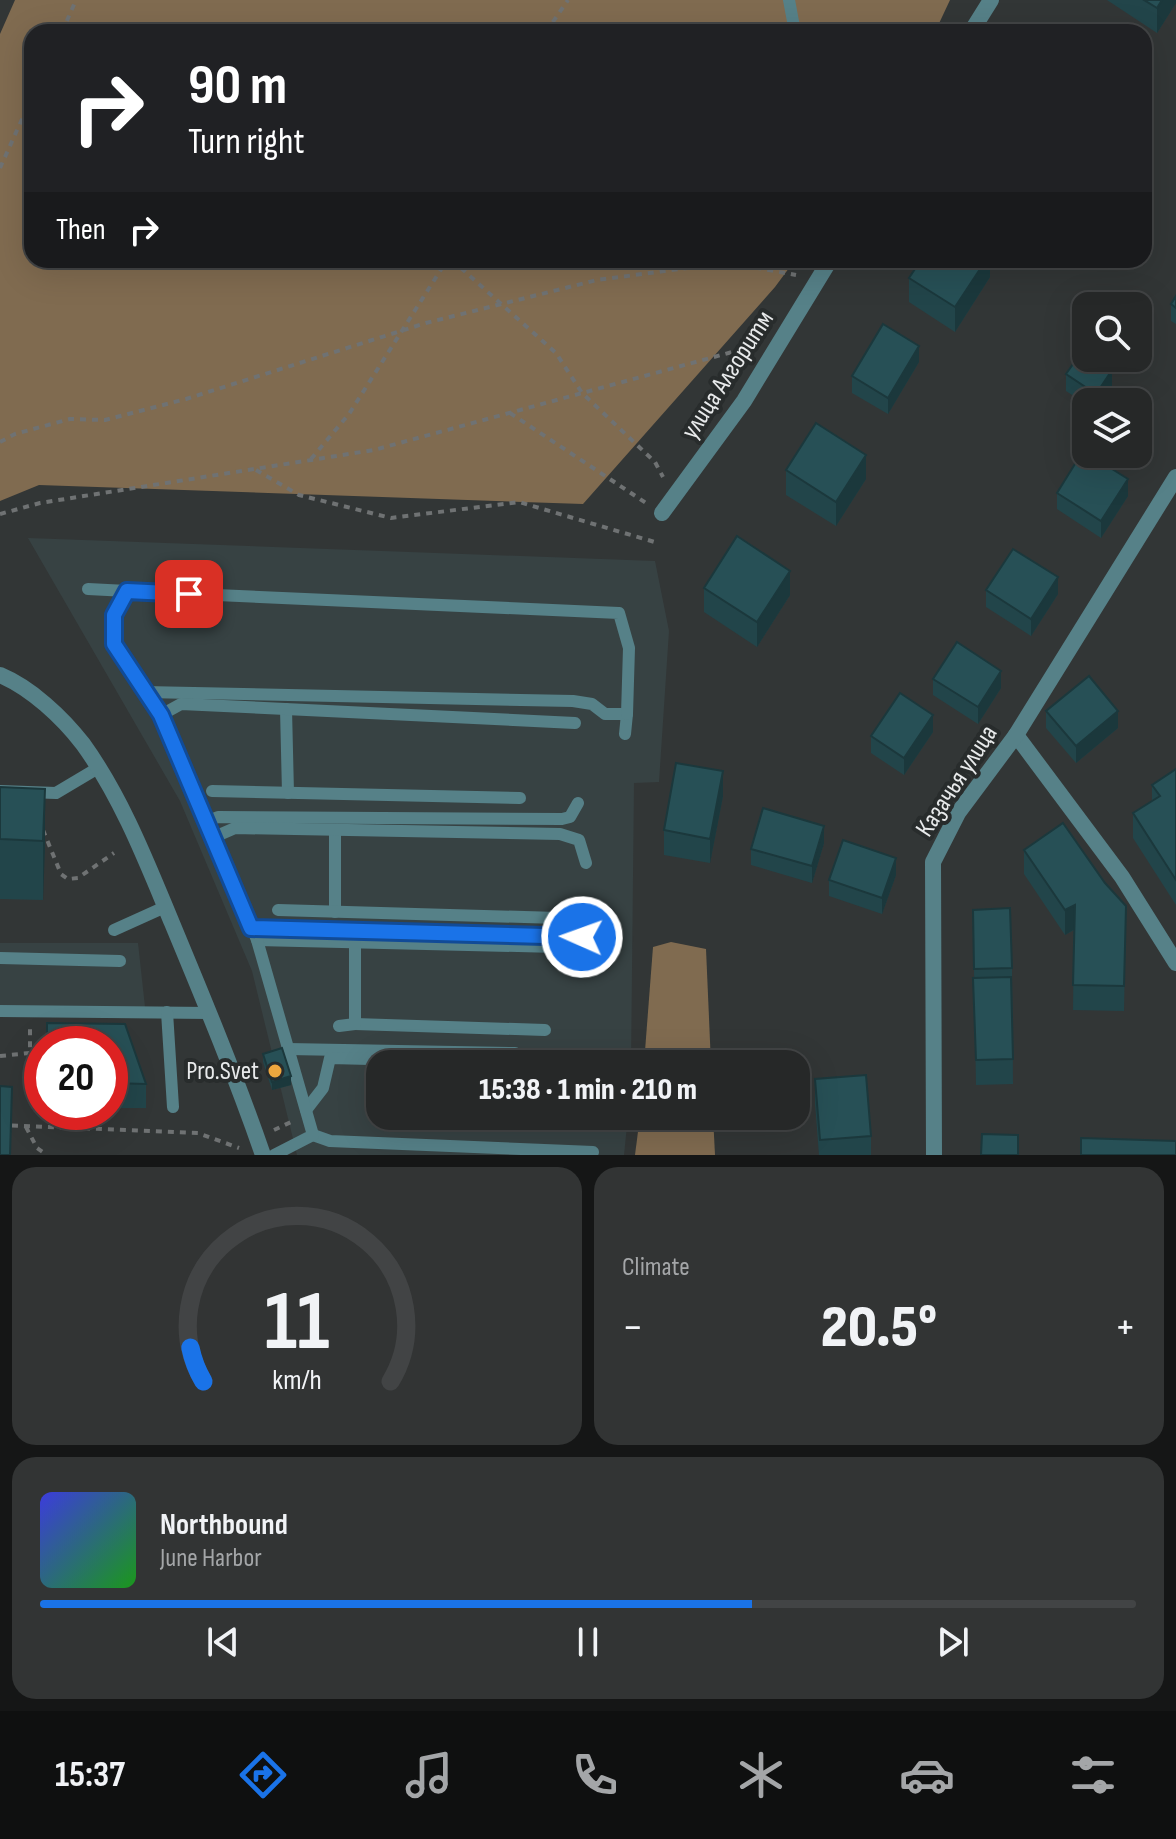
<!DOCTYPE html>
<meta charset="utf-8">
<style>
:root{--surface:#262828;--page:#323434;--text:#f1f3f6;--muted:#a4a6a8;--line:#424445;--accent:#1a73e8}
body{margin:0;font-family:"Sofia Sans Condensed",sans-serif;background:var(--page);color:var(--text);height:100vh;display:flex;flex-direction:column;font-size:30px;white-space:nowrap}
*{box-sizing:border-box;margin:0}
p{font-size:26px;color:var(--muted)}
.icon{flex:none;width:44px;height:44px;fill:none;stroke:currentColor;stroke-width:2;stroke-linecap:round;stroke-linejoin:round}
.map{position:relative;height:1155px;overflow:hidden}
.sheet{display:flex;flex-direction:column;gap:12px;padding:12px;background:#151616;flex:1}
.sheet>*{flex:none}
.top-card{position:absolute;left:24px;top:24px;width:1128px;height:244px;border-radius:24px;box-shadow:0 8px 32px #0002,0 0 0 2px var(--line);background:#202124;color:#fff;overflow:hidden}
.fabs{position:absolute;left:1072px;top:292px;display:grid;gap:16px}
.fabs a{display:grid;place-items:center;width:80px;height:80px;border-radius:16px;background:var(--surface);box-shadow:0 8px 32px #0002,0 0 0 2px var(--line);font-size:40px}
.speed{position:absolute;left:24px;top:1026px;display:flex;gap:16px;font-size:40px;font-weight:700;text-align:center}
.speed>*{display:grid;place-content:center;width:104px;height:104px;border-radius:50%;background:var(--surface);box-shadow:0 8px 32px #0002,0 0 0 2px var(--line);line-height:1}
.speed .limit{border:12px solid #d22;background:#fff;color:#111}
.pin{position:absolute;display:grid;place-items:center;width:68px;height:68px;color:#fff;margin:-34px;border-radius:16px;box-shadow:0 4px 12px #0006}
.me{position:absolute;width:88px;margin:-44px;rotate:272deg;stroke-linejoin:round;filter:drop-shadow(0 0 6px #0008)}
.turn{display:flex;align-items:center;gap:28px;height:168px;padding:0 32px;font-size:36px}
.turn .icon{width:104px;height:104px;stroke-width:2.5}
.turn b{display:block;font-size:56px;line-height:68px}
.then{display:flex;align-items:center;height:76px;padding:0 32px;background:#0003;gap:16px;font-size:30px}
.big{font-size:60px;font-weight:800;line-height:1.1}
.sheet .widget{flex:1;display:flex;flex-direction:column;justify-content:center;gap:12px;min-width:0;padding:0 28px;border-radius:24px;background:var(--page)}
.sheet .dial{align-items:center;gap:0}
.dial svg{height:208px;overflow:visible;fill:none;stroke:var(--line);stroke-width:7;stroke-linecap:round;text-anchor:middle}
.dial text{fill:var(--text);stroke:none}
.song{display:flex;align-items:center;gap:24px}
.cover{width:96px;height:96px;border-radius:12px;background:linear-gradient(135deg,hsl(240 70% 55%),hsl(120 70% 35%))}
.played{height:8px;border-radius:4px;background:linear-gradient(90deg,var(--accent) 65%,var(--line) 65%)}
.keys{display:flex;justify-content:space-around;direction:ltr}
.heat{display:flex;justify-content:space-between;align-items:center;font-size:44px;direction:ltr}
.sheet .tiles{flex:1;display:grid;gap:12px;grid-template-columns:1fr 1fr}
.widget:last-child{grid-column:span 2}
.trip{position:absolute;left:366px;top:1050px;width:444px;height:80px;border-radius:24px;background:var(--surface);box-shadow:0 8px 32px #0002,0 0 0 2px var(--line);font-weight:800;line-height:80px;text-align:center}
.tab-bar{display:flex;height:128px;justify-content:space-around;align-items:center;background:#0f1010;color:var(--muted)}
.tab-bar .icon{width:56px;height:56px}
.tab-bar .active{color:var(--accent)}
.tab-bar b{font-size:36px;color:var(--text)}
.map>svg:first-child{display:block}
.built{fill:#374243}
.forest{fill:#806b50}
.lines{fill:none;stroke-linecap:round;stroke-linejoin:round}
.path{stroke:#6f7273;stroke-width:4;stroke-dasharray:6 6;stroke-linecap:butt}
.service{stroke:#568188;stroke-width:12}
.minor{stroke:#568188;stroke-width:16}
.tertiary{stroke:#568188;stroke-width:16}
.wall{fill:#22454a}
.shaded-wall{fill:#1b383c}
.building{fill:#275056;stroke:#1b383c;stroke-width:2}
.route-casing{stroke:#114b97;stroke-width:20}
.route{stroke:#1a73e8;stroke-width:14}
.poi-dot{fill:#efa73e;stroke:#282c2c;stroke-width:3}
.labels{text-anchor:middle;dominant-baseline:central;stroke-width:8;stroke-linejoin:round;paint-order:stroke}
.street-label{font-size:26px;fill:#e8eaeb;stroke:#282c2c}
.poi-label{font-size:26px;fill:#e8eaeb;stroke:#282c2c;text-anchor:end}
</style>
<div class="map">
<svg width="1176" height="1155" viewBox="0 0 1176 1155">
<rect width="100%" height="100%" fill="#323636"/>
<g class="built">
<polygon points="28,538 655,561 669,631 659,782 634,783 631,1064 380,1064 380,1116 628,1116 624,1155 297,1155 252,971 180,801"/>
<polygon points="0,943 138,943 145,1007 0,1007"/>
</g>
<g class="forest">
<polygon points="15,0 950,0 935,32 32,32 32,260 795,260 775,287 583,504 39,485 0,501 0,34"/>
<polygon points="671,942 706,949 711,1064 644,1064 653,947"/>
<polygon points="640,1116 713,1116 715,1155 635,1155"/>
</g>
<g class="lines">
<g class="path">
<polyline points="62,32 76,0"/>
<polyline points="546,32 568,0"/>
<polyline points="0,168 32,97"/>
<polyline points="452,260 556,353 582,393 655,462 663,477"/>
<polyline points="510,413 646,503"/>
<polyline points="0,442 15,434 70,419 105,420 186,399 426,323 597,280 687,268 758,268 796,275"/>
<polyline points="311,459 349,414 447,260"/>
<polyline points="256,470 299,495 391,518 519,502 658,543"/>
<polyline points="0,514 40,503 374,450 754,346"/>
<polyline points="43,830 61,874 68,879 78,878 114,853"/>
<polyline points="0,1056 30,1053 30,1029"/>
<polyline points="0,1125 198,1133 239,1148"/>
<polyline points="26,1127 37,1148 47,1155"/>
<polyline points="274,1130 291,1122"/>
</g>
<g class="service">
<polyline points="789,0 795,32"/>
<polyline points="88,589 127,591"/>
<polyline points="144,692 573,701 592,704 605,714 627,714 625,734"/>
<polyline points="286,709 288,793"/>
<polyline points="161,715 181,704 575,723"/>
<polyline points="0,791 56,793 98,768"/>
<polyline points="212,791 520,798"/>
<polyline points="205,822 218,817 562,819 570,817 578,803"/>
<polyline points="335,831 335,912"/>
<polyline points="212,838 235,828 560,834 579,840 586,863"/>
<polyline points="278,910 591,919"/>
<polyline points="251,928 582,937 581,972"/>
<polyline points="114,930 165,907"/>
<polyline points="257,940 557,947"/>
<polyline points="0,958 120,961"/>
<polyline points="0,1011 210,1013"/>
<polyline points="167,1012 173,1107"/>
<polyline points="355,1024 545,1030"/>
<polyline points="339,1026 355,1024 355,944"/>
<polyline points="288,1049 515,1053"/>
<polyline points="306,1110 323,1088 330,1058 572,1064"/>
<polyline points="313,1135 330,1141 593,1152"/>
<polyline points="274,1155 313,1135 257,940 161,715 114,644 114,615 127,591 619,613 629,648 627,714"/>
</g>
<g class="minor">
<polyline points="971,32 991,0"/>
<polyline points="662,513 744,401 830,260"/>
<polyline points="1016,735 1122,877 1176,963"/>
<polyline points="934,1155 933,862 958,813 1016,735 1176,477"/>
</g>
<path class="tertiary" d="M0,675C31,688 62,717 83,744C122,798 147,863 172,923C204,1000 236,1077 263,1155"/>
</g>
<g class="wall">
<polygon points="1107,0 1176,0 1176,3 1157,33"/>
<polygon points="990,260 990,277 955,332 909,302 909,278"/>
<polygon points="1176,296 1176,324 1171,321 1171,304"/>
<polygon points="919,362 888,414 852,393 852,376"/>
<polygon points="1066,374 1112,386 1102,402 1086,402 1086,404 1066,391"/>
<polygon points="786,470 866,479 836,526 786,495"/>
<polygon points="1057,493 1128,496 1101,538 1057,509"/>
<polygon points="704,588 790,595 757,647 704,612"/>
<polygon points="986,590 1058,594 1031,636 986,607"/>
<polygon points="933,679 1001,688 978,724 933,695"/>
<polygon points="1046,711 1118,728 1076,763 1046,728"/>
<polygon points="933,732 904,775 871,753 871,736"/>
<polygon points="1176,769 1176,905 1133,838 1133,813 1152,801 1152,785"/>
<polygon points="0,787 45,789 43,900 0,899"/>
<polygon points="723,796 710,863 664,855 664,830"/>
<polygon points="824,843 812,883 751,865 751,849"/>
<polygon points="1024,850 1105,883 1126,906 1124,1011 1073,1010 1074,930 1065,935 1024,874"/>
<polygon points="896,875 882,914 829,896 829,880"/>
<polygon points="973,910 1012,968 1013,1084 976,1085"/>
<polygon points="110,1044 146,1084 146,1108 110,1108"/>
<polygon points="263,1054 291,1085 272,1090 263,1062"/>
<polygon points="815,1079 871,1136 871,1155 819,1155 815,1103"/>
</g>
<g class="shaded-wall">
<polygon points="1162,0 1176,0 1176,3 1157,33 1157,8"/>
<polygon points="986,260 990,260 990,277 955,332 955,307"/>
<polygon points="919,346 919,362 888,414 888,398"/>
<polygon points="1112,370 1112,386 1102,402 1096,402 1096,394"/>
<polygon points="866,455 866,479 836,526 836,502"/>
<polygon points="1128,479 1128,496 1101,538 1101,521"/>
<polygon points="790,571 790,595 757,647 757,622"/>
<polygon points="1058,577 1058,594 1031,636 1031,619"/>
<polygon points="1001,671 1001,688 978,724 978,707"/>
<polygon points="1118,711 1118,728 1076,763 1076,746"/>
<polygon points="933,715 933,732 904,775 904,758"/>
<polygon points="723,771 723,796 710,863 710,839"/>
<polygon points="45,789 45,848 43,900 43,841"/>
<polygon points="824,826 824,843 812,883 812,866"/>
<polygon points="896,858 896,875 882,914 882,898"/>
<polygon points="1075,905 1075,929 1065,935 1065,910"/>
<polygon points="291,1076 291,1085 272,1090 272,1082"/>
</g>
<g class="building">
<polygon points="1144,0 1162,0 1157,8"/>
<polygon points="921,260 986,260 955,307 909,278"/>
<polygon points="1176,296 1176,308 1171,304"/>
<polygon points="883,324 919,346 888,398 852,376"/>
<polygon points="1083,350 1086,352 1086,358 1095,358 1112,370 1096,394 1066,374"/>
<polygon points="816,423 866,455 836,502 786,470"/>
<polygon points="1083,451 1086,454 1088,454 1128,479 1101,521 1057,493"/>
<polygon points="737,536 790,571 757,622 704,588"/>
<polygon points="1013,549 1058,577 1031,619 986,590"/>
<polygon points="957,642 1001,671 978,707 933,679"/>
<polygon points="1089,676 1118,711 1076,746 1046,711"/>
<polygon points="900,693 933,715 904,758 871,736"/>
<polygon points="676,763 723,771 710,839 664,830"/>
<polygon points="1176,769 1176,880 1133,813 1160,796 1152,785"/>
<polygon points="0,787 45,789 43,841 0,839"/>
<polygon points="763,808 824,826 812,866 751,849"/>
<polygon points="1063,823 1105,883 1126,906 1124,986 1073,985 1075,905 1065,910 1024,850"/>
<polygon points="843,840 896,858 882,898 829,880"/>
<polygon points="1010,908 1012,968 974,969 973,910"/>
<polygon points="1011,977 1013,1059 976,1060 973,978"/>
<polygon points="47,1023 125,1024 146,1084 110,1083 110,1044 47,1044"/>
<polygon points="282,1048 291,1076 272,1082 263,1054"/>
<polygon points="866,1075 871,1136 820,1140 815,1079"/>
<polygon points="0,1086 12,1087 10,1155 0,1155"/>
<polygon points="982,1134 1018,1135 1018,1155 981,1155"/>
<polygon points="1081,1138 1176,1141 1176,1155 1081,1155"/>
</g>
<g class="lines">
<defs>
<polyline id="route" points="189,594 127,591 114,615 114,644 161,715 251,928 582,937"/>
</defs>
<use href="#route" class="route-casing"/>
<use href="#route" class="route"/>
</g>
<circle class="poi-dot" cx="275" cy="1071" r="8"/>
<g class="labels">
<g class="street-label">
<text transform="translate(728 375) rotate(-57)">улица Алгоритм</text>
<text transform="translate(957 781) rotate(-57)">Казачья улица</text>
</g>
<g class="poi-label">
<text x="259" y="1071">Pro.Svet</text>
</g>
</g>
</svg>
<div class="fabs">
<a><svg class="icon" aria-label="search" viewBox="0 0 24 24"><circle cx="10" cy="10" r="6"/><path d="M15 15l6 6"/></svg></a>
<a><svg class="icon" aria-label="layers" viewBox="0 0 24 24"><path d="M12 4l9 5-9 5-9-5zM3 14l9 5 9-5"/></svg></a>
</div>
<div class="speed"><div class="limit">20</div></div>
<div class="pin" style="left:189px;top:594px;background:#d93025"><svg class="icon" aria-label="arrive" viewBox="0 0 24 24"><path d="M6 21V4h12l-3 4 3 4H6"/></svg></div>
<svg class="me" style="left:582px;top:937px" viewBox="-20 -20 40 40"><circle r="17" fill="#1a73e8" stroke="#fff" stroke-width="3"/><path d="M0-11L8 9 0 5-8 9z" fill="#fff"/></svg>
<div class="trip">15:38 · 1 min · 210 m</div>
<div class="top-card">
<div class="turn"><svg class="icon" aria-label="right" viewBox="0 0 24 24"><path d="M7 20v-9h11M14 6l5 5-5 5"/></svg><div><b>90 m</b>Turn right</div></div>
<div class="then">Then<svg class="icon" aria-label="right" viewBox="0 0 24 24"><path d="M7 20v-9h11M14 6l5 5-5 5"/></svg></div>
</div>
</div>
<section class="sheet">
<div class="tiles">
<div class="widget dial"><svg viewBox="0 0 100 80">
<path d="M14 69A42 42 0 1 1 86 69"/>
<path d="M14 69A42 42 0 0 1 9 56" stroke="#1a73e8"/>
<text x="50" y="56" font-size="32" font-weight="700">11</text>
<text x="50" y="72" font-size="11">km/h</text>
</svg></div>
<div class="widget"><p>Climate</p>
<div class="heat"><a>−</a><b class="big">20.5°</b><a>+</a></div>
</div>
<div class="widget">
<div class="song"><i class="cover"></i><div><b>Northbound</b><p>June Harbor</p></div></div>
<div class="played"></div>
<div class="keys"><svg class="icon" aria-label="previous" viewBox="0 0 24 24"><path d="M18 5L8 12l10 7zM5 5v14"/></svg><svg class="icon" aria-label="pause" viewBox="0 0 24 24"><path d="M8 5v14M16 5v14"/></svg><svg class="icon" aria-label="next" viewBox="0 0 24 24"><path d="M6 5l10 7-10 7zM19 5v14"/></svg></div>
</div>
</div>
</section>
<nav class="tab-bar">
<b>15:37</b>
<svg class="icon active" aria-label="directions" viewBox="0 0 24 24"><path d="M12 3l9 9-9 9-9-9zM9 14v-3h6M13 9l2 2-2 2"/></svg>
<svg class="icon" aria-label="music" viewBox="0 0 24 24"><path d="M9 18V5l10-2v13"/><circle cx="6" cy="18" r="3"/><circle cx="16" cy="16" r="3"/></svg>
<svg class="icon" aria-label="phone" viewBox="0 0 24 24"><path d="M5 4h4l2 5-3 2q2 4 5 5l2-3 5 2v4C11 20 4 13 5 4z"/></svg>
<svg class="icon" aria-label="climate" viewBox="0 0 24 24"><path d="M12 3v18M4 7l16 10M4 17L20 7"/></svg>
<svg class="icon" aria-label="car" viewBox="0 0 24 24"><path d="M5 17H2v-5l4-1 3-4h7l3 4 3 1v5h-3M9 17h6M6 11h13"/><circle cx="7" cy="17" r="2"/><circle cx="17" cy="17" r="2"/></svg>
<svg class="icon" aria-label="filters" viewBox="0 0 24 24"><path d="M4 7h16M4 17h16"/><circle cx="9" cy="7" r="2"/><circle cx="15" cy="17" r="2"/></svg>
</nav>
